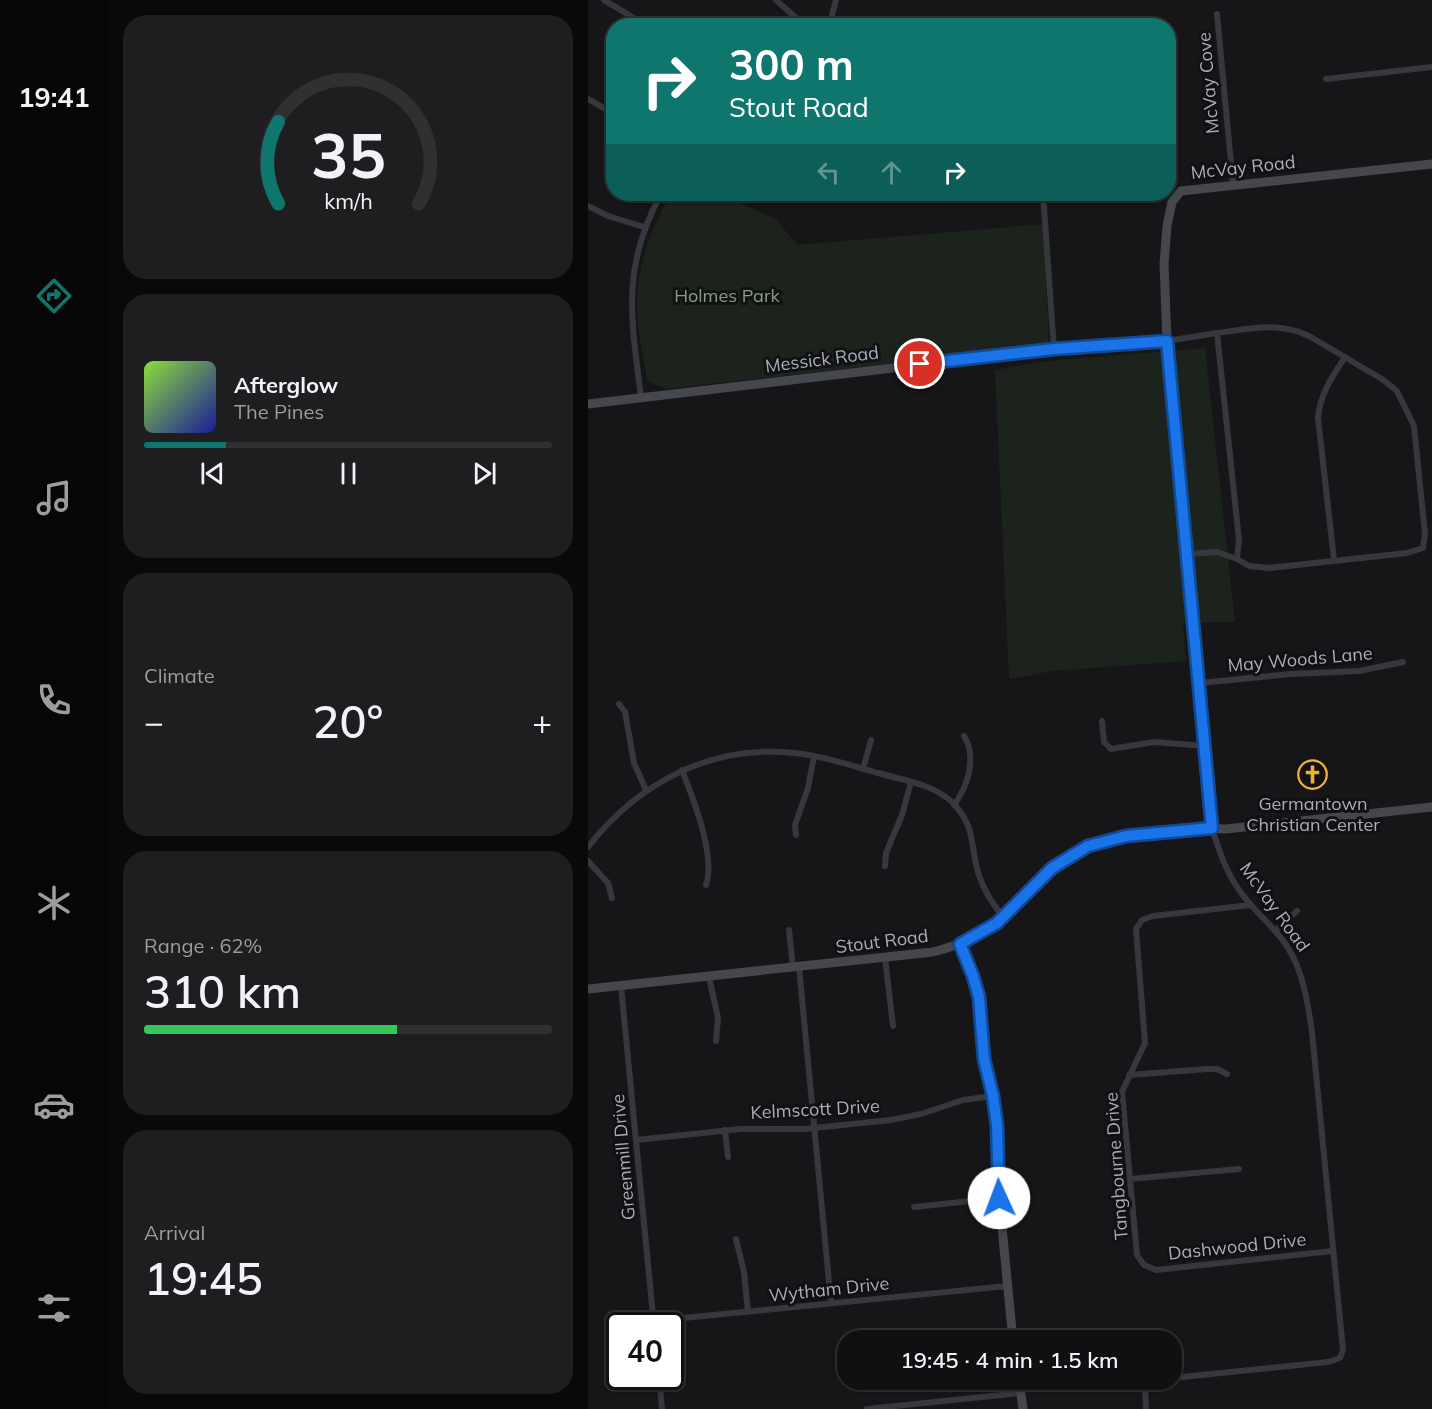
<!DOCTYPE html>
<meta charset="utf-8">
<style>
:root{--surface:#101012;--page:#1e1e20;--text:#f1f3f6;--muted:#9c9d9f;--line:#303032;--accent:#0f766e}
body{margin:0;font-family:Mulish,sans-serif;background:var(--page);color:var(--text);height:100vh;display:flex;flex-direction:column;font-size:22px;white-space:nowrap}
*{box-sizing:border-box;margin:0}
p{font-size:20px;color:var(--muted)}
.icon{flex:none;width:33px;height:33px;fill:none;stroke:currentColor;stroke-width:2;stroke-linecap:round;stroke-linejoin:round}
.map{position:relative;flex:1;overflow:hidden}
.details{display:flex;flex-direction:column;gap:15px;padding:15px;background:#09090a;width:480px}
.details>*{flex:none}
.banner{position:absolute;left:18px;top:18px;width:570px;height:183px;border-radius:24px;box-shadow:0 2px 4px #0004,0 0 0 2px var(--line);background:#0f766e;color:#fff;overflow:hidden}
.speed{position:absolute;left:18px;top:1312px;display:flex;gap:12px;font-size:30px;font-weight:700;text-align:center}
.speed>*{display:grid;place-content:center;width:78px;height:78px;border-radius:50%;background:var(--surface);box-shadow:0 2px 4px #0004,0 0 0 2px var(--line);line-height:1}
.speed .limit{border:3px solid #111;border-radius:9px;background:#fff;color:#111}
.pin{position:absolute;display:grid;place-items:center;width:51px;height:51px;color:#fff;margin:-26px;border:3px solid #fff;border-radius:50%;box-shadow:0 2px 6px #0007}
.me{position:absolute;width:66px;margin:-33px;rotate:358deg;stroke-linejoin:round;filter:drop-shadow(0 0 4px #0008)}
.turn{display:flex;align-items:center;gap:21px;height:126px;padding:0 24px;font-size:27px}
.turn .icon{width:78px;height:78px;stroke-width:2.5}
.turn b{display:block;font-size:42px;line-height:51px}
.lanes{display:flex;align-items:center;height:57px;padding:0 24px;background:#0003;justify-content:center;gap:30px;direction:ltr}
.lanes .off{opacity:.35}
.big{font-size:45px;font-weight:600;line-height:1.1}
.details .tile{flex:1;display:flex;flex-direction:column;justify-content:center;gap:9px;min-width:0;padding:0 21px;border-radius:24px;background:var(--page)}
.details .dial{align-items:center;gap:0}
.dial svg{height:156px;overflow:visible;fill:none;stroke:var(--line);stroke-width:7;stroke-linecap:round;text-anchor:middle}
.dial text{fill:var(--text);stroke:none}
.song{display:flex;align-items:center;gap:18px}
.cover{width:72px;height:72px;border-radius:9px;background:linear-gradient(135deg,hsl(90 70% 55%),hsl(240 70% 35%))}
.played{height:6px;border-radius:3px;background:linear-gradient(90deg,var(--accent) 20%,var(--line) 20%)}
.keys{display:flex;justify-content:space-around;direction:ltr}
.heat{display:flex;justify-content:space-between;align-items:center;font-size:33px;direction:ltr}
.charge{height:9px;border-radius:4px;background:linear-gradient(90deg,#34c759 62%,var(--line) 0)}
.trip{position:absolute;left:249px;top:1330px;width:345px;height:60px;border-radius:24px;background:var(--surface);box-shadow:0 2px 4px #0004,0 0 0 2px var(--line);font-weight:600;line-height:60px;text-align:center}
main{display:flex;flex:1;min-height:0}
.tab-bar{display:flex;flex-direction:column;width:108px;justify-content:space-around;align-items:center;background:#060607;color:var(--muted)}
.tab-bar .icon{width:42px;height:42px}
.tab-bar .selected{color:var(--accent)}
.tab-bar b{font-size:27px;color:var(--text)}
.map>svg:first-child{display:block}
.green{fill:#1c231d}
.lines{fill:none;stroke-linecap:round;stroke-linejoin:round}
.street{stroke:#37383d;stroke-width:6}
.secondary{stroke:#45474d;stroke-width:9}
.route-casing{stroke:#114b97;stroke-width:15}
.route{stroke:#1a73e8;stroke-width:10}
.labels{text-anchor:middle;dominant-baseline:central;stroke-width:6;stroke-linejoin:round;paint-order:stroke}
.street-label{font-size:18px;fill:#a8adb8;stroke:#111113}
.park-label{font-size:18px;fill:#7fa381;stroke:#111113}
.poi-label{font-size:18px;fill:#a8adb8;stroke:#111113}
</style>
<main>
<nav class="tab-bar">
<b>19:41</b>
<svg class="icon selected" aria-label="directions" viewBox="0 0 24 24"><path d="M12 3l9 9-9 9-9-9zM9 14v-3h6M13 9l2 2-2 2"/></svg>
<svg class="icon" aria-label="music" viewBox="0 0 24 24"><path d="M9 18V5l10-2v13"/><circle cx="6" cy="18" r="3"/><circle cx="16" cy="16" r="3"/></svg>
<svg class="icon" aria-label="phone" viewBox="0 0 24 24"><path d="M5 4h4l2 5-3 2q2 4 5 5l2-3 5 2v4C11 20 4 13 5 4z"/></svg>
<svg class="icon" aria-label="climate" viewBox="0 0 24 24"><path d="M12 3v18M4 7l16 10M4 17L20 7"/></svg>
<svg class="icon" aria-label="car" viewBox="0 0 24 24"><path d="M5 17H2v-5l4-1 3-4h7l3 4 3 1v5h-3M9 17h6M6 11h13"/><circle cx="7" cy="17" r="2"/><circle cx="17" cy="17" r="2"/></svg>
<svg class="icon" aria-label="filters" viewBox="0 0 24 24"><path d="M4 7h16M4 17h16"/><circle cx="9" cy="7" r="2"/><circle cx="15" cy="17" r="2"/></svg>
</nav>
<section class="details">
<div class="tile dial"><svg viewBox="0 0 100 80">
<path d="M14 69A42 42 0 1 1 86 69"/>
<path d="M14 69A42 42 0 0 1 14 27" stroke="#0f766e"/>
<text x="50" y="56" font-size="32" font-weight="700">35</text>
<text x="50" y="72" font-size="11">km/h</text>
</svg></div>
<div class="tile">
<div class="song"><i class="cover"></i><div><b>Afterglow</b><p>The Pines</p></div></div>
<div class="played"></div>
<div class="keys"><svg class="icon" aria-label="previous" viewBox="0 0 24 24"><path d="M18 5L8 12l10 7zM5 5v14"/></svg><svg class="icon" aria-label="pause" viewBox="0 0 24 24"><path d="M8 5v14M16 5v14"/></svg><svg class="icon" aria-label="next" viewBox="0 0 24 24"><path d="M6 5l10 7-10 7zM19 5v14"/></svg></div>
</div>
<div class="tile"><p>Climate</p>
<div class="heat"><a>−</a><b class="big">20°</b><a>+</a></div>
</div>
<div class="tile"><p>Range · 62%</p><b class="big">310 km</b><div class="charge"></div></div>
<div class="tile"><p>Arrival</p><b class="big">19:45</b></div>
</section>
<div class="map">
<svg width="844" height="1409" viewBox="0 0 844 1409">
<rect width="100%" height="100%" fill="#161618"/>
<g class="green">
<path d="M83,194H131L186,218L210,245L455,224L461,341L457,347L77,389L59,380C56,357 50,334 49,311C48,268 62,230 83,194Z"/>
<polygon points="617,348 647,622 595,623 598,661 465,671 421,679 407,370 459,361"/>
</g>
<g class="lines">
<g class="street">
<polyline points="16,0 59,26"/>
<polyline points="188,0 217,26"/>
<polyline points="629,14 645,184"/>
<polyline points="241,26 248,0"/>
<polyline points="738,79 844,67"/>
<polyline points="0,99 26,114"/>
<polyline points="455,194 466,349"/>
<polyline points="0,206 20,216 56,227"/>
<polyline points="579,341 629,333"/>
<path d="M53,397C43,318 33,267 73,194"/>
<path d="M600,554L629,552L649,559L661,566L681,568L819,553L835,548L837,534L826,426L809,391L794,379L721,336C690,321 661,329 629,333L651,540L649,559"/>
<path d="M746,560L730,418C732,394 744,377 757,357"/>
<polyline points="612,683 703,674 771,671 815,662"/>
<polyline points="31,704 37,712 46,763 58,790"/>
<polyline points="514,721 516,742 523,749 566,742 617,746"/>
<polyline points="275,769 283,740"/>
<path d="M94,770C105,798 128,856 118,885"/>
<path d="M366,805C380,786 389,757 376,736"/>
<polyline points="208,835 207,825 220,788 226,756"/>
<path d="M0,847C50,783 123,744 206,753C234,756 262,765 290,773C314,780 346,784 365,803C390,829 381,849 392,878C397,893 406,905 415,917"/>
<polyline points="0,861 20,883 24,898"/>
<polyline points="297,866 298,853 314,815 323,782"/>
<polyline points="663,905 565,916 554,920 548,929 557,1043 534,1092 549,1255 556,1265 568,1270 745,1251"/>
<polyline points="201,930 205,968"/>
<polyline points="687,931 709,911"/>
<polyline points="297,958 305,1026"/>
<polyline points="211,967 243,1303"/>
<polyline points="121,977 130,1018 128,1041"/>
<polyline points="33,986 66,1326"/>
<polyline points="541,1075 619,1069 629,1069 639,1074"/>
<polyline points="137,1130 140,1157"/>
<polyline points="48,1140 153,1129 216,1129 303,1120 333,1114 375,1100 405,1096"/>
<polyline points="542,1179 651,1169"/>
<polyline points="326,1207 411,1198"/>
<polyline points="148,1239 156,1272 160,1312"/>
<polyline points="65,1321 419,1286"/>
<polyline points="71,1377 74,1409"/>
<path d="M584,1378L740,1362L752,1358L755,1350L724,1032C720,1004 715,971 700,948C689,929 671,916 658,899C640,878 632,854 624,828"/>
<polyline points="279,1409 433,1393"/>
<polyline points="558,1409 557,1385 568,1380"/>
</g>
<g class="secondary">
<polyline points="0,404 466,349 579,341"/>
<polyline points="624,828 579,341 576,264 579,226 584,202 593,191 844,164"/>
<polyline points="372,943 389,991 396,1059 408,1111 410,1139 410,1186 425,1341"/>
<path d="M0,989L345,952C368,946 392,937 411,921C430,905 444,885 463,869C498,840 539,836 583,832C601,830 619,828 638,829L844,807"/>
<polyline points="431,1380 435,1409"/>
</g>
</g>
<g class="lines">
<defs>
<polyline id="route" points="332,364 466,349 579,341 624,828 538,836 500,846 464,868 409,923 372,944 385,976 391,997 396,1059 405,1096 409,1125 411,1198"/>
</defs>
<use href="#route" class="route-casing"/>
<use href="#route" class="route"/>
</g>
<defs>
<symbol id="church-ring" viewBox="-11 -11 22 22"><circle r="9.5" fill="#111113" stroke="#f2b134" stroke-width="1.5"/><path d="M-1.2-6h2.4v3.5h3.3v2.4h-3.3V6h-2.4V-.1h-3.3v-2.4h3.3Z" fill="#f2b134"/></symbol>
</defs>
<g fill-rule="evenodd">
<use href="#church-ring" x="708" y="758" width="33" height="33"/>
</g>
<g class="labels">
<g class="street-label">
<text transform="translate(620 83) rotate(-95)">McVay Cove</text>
<text transform="translate(655 167) rotate(-6)">McVay Road</text>
<text transform="translate(234 359) rotate(-7)">Messick Road</text>
<text transform="translate(712 659) rotate(-5)">May Woods Lane</text>
<text transform="translate(687 907) rotate(54)">McVay Road</text>
<text transform="translate(294 941) rotate(-7)">Stout Road</text>
<text transform="translate(227 1109) rotate(-3)">Kelmscott Drive</text>
<text transform="translate(35 1157) rotate(-95)">Greenmill Drive</text>
<text transform="translate(528 1166) rotate(-94)">Tangbourne Drive</text>
<text transform="translate(649 1246) rotate(-6)">Dashwood Drive</text>
<text transform="translate(241 1289) rotate(-6)">Wytham Drive</text>
</g>
<g class="park-label">
<text x="139" y="295">Holmes Park</text>
</g>
<g class="poi-label">
<text x="725" y="803">Germantown<tspan x="725" dy="21">Christian Center</tspan></text>
</g>
</g>
</svg>
<div class="speed"><div class="limit">40</div></div>
<div class="pin" style="left:332px;top:364px;background:#d93025"><svg class="icon" aria-label="arrive" viewBox="0 0 24 24"><path d="M6 21V4h12l-3 4 3 4H6"/></svg></div>
<svg class="me" style="left:411px;top:1198px" viewBox="-20 -20 40 40"><circle r="19" fill="#fff"/><path d="M0-13L10 11 0 6-10 11z" fill="#1a73e8"/></svg>
<div class="trip">19:45 · 4 min · 1.5 km</div>
<div class="banner">
<div class="turn"><svg class="icon" aria-label="right" viewBox="0 0 24 24"><path d="M7 20v-9h11M14 6l5 5-5 5"/></svg><div><b>300 m</b>Stout Road</div></div>
<div class="lanes"><svg class="icon off" aria-label="left" viewBox="0 0 24 24"><path d="M17 20v-9H6M10 6l-5 5 5 5"/></svg><svg class="icon off" aria-label="ahead" viewBox="0 0 24 24"><path d="M12 20V5M6 11l6-6 6 6"/></svg><svg class="icon" aria-label="right" viewBox="0 0 24 24"><path d="M7 20v-9h11M14 6l5 5-5 5"/></svg></div>
</div>
</div>
</main>
